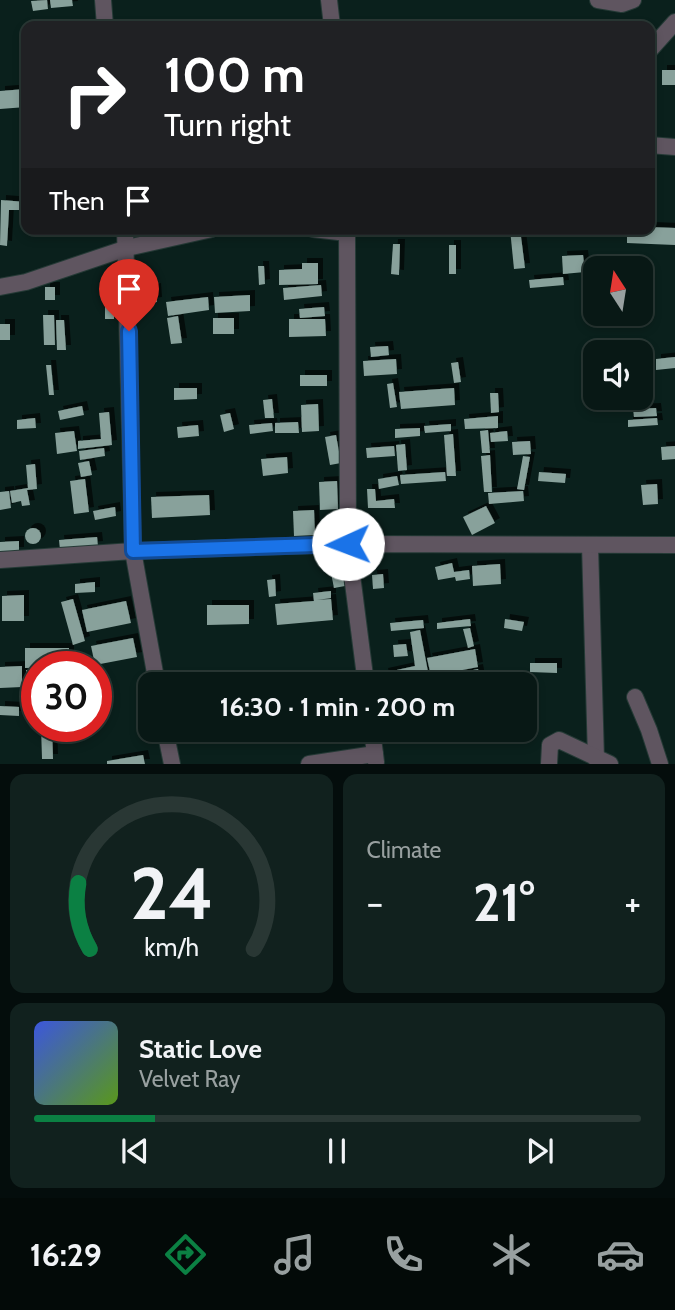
<!DOCTYPE html>
<meta charset="utf-8">
<style>
:root{--surface:#081815;--page:#11211e;--text:#f1f3f6;--muted:#98a0a0;--line:#293734;--accent:#0b8043}
body{margin:0;font-family:Cabin,sans-serif;background:var(--page);color:var(--text);height:100vh;display:flex;flex-direction:column;font-size:26px;white-space:nowrap}
*{box-sizing:border-box;margin:0}
p{font-size:23px;color:var(--muted)}
.icon{flex:none;width:38px;height:38px;fill:none;stroke:currentColor;stroke-width:2;stroke-linecap:round;stroke-linejoin:round}
.map{position:relative;height:764px;overflow:hidden}
.drawer{display:flex;flex-direction:column;gap:10px;padding:10px;background:#040d0c;flex:1}
.drawer>*{flex:none}
.hud{position:absolute;left:21px;top:21px;width:634px;height:214px;border-radius:14px;box-shadow:0 4px 10px #0003,0 0 0 2px var(--line);background:#202124;color:#fff;overflow:hidden}
.needle{width:46px;rotate:348deg}
.fabs{position:absolute;left:583px;top:256px;display:grid;gap:14px}
.fabs a{display:grid;place-items:center;width:70px;height:70px;border-radius:14px;background:var(--surface);box-shadow:0 4px 10px #0003,0 0 0 2px var(--line);font-size:35px}
.speed{position:absolute;left:21px;top:651px;display:flex;gap:14px;font-size:35px;font-weight:700;text-align:center}
.speed>*{display:grid;place-content:center;width:91px;height:91px;border-radius:50%;background:var(--surface);box-shadow:0 4px 10px #0003,0 0 0 2px var(--line);line-height:1}
.speed .limit{border:10px solid #d22;background:#fff;color:#111}
.pin{position:absolute;display:grid;place-items:center;width:60px;height:60px;color:#fff;margin:-72px -30px;border-radius:50% 50% 50% 0;rotate:-45deg;box-shadow:0 0 7px #0007}
.pin .icon{rotate:45deg}
.me{position:absolute;width:77px;margin:-38px;rotate:268deg;stroke-linejoin:round;filter:drop-shadow(0 0 5px #0008)}
.turn{display:flex;align-items:center;gap:24px;height:147px;padding:0 28px;font-size:32px}
.turn .icon{width:91px;height:91px;stroke-width:2.5}
.turn b{display:block;font-size:49px;line-height:60px}
.then{display:flex;align-items:center;height:66px;padding:0 28px;background:#0003;gap:14px;font-size:26px}
.big{font-size:52px;font-weight:700;line-height:1.1}
.drawer .widget{flex:1;display:flex;flex-direction:column;justify-content:center;gap:10px;min-width:0;padding:0 24px;border-radius:14px;background:var(--page)}
.drawer .dial{align-items:center;gap:0}
.dial svg{height:182px;overflow:visible;fill:none;stroke:var(--line);stroke-width:7;stroke-linecap:round;text-anchor:middle}
.dial text{fill:var(--text);stroke:none}
.song{display:flex;align-items:center;gap:21px}
.cover{width:84px;height:84px;border-radius:10px;background:linear-gradient(135deg,hsl(230 70% 55%),hsl(90 70% 35%))}
.played{height:7px;border-radius:4px;background:linear-gradient(90deg,var(--accent) 20%,var(--line) 20%)}
.keys{display:flex;justify-content:space-around;direction:ltr}
.heat{display:flex;justify-content:space-between;align-items:center;font-size:38px;direction:ltr}
.drawer .tiles{flex:1;display:grid;gap:10px;grid-template-columns:1fr 1fr}
.widget:last-child{grid-column:span 2}
.trip{position:absolute;left:138px;top:672px;width:399px;height:70px;border-radius:14px;background:var(--surface);box-shadow:0 4px 10px #0003,0 0 0 2px var(--line);font-weight:700;line-height:70px;text-align:center}
.tab-bar{display:flex;height:112px;justify-content:space-around;align-items:center;background:#030a08;color:var(--muted)}
.tab-bar .icon{width:49px;height:49px}
.tab-bar .active{color:var(--accent)}
.tab-bar b{font-size:32px;color:var(--text)}
.map>svg:first-child{display:block}
.building{fill:#88a19b;filter:url(#shadow)}
.lines{fill:none;stroke-linecap:round;stroke-linejoin:round}
.street-casing{stroke:#253a36;stroke-width:18}
.street{stroke:#5f5560;stroke-width:16}
.route-casing{stroke:#114b97;stroke-width:18}
.route{stroke:#1a73e8;stroke-width:12}
</style>
<div class="map">
<svg width="675" height="764" viewBox="0 0 675 764">
<defs>
<filter id="shadow"><feDropShadow dx="5" dy="-5" stdDeviation="0" flood-color="#0009"/></filter>
</defs>
<rect width="100%" height="100%" fill="#0a201c"/>
<g class="building">
<polygon points="47,0 48,9 33,11 31,1"/>
<polygon points="50,0 72,0 73,6 51,8"/>
<rect x="662" y="70" width="13" height="15"/>
<polygon points="26,89 26,107 0,109 0,91"/>
<polygon points="1,200 26,202 26,210 9,210 7,246 0,245"/>
<polygon points="649,227 675,228 675,245 627,243 627,229 649,229"/>
<polygon points="510,229 520,229 525,268 514,269"/>
<polygon points="393,244 400,244 399,275 391,274"/>
<rect x="449" y="245" width="7" height="29"/>
<polygon points="583,255 585,272 563,274 562,256"/>
<polygon points="302,263 318,263 318,284 279,285 279,270 302,269"/>
<polygon points="258,266 264,266 265,284 259,285"/>
<polygon points="563,277 564,285 530,288 529,280"/>
<polygon points="321,285 322,296 284,300 283,288"/>
<rect x="45" y="287" width="10" height="13"/>
<polygon points="156,288 157,302 141,304 139,291"/>
<polygon points="250,295 250,311 215,313 214,297"/>
<polygon points="208,297 209,310 168,316 166,302"/>
<rect x="105" y="300" width="9" height="19"/>
<polygon points="324,307 325,316 300,318 299,309"/>
<polygon points="43,315 54,315 55,345 44,345"/>
<polygon points="178,316 182,343 171,344 167,318"/>
<rect x="213" y="318" width="21" height="16"/>
<polygon points="289,319 325,319 326,336 289,337"/>
<polygon points="56,320 64,320 66,350 57,350"/>
<rect x="0" y="324" width="10" height="16"/>
<polygon points="388,346 389,355 371,357 370,347"/>
<polygon points="675,357 675,368 656,370 656,359"/>
<polygon points="396,359 397,374 364,376 363,361"/>
<polygon points="458,362 461,382 454,383 451,363"/>
<polygon points="46,365 51,365 54,395 49,395"/>
<rect x="300" y="375" width="27" height="11"/>
<polygon points="393,383 397,407 390,408 387,384"/>
<polygon points="174,388 197,388 197,399 174,400"/>
<polygon points="454,388 455,405 401,409 399,392"/>
<polygon points="490,393 498,393 499,412 491,413"/>
<polygon points="272,399 274,418 265,418 263,400"/>
<polygon points="318,404 319,431 302,432 301,405"/>
<polygon points="82,406 84,415 60,420 58,411"/>
<polygon points="656,408 657,416 634,417 633,409"/>
<polygon points="109,412 112,445 78,449 78,441 101,439 99,413"/>
<polygon points="230,413 234,429 224,432 220,415"/>
<polygon points="498,416 498,428 465,429 464,419"/>
<polygon points="35,418 36,428 17,429 17,420"/>
<polygon points="657,418 658,425 628,427 628,420"/>
<polygon points="298,422 299,433 275,433 275,423"/>
<polygon points="272,423 273,431 250,434 249,425"/>
<polygon points="451,424 451,431 425,433 424,426"/>
<polygon points="198,425 199,436 178,438 177,427"/>
<polygon points="420,428 420,436 395,438 395,429"/>
<polygon points="488,430 490,453 482,453 480,431"/>
<polygon points="74,431 77,451 57,454 55,433"/>
<polygon points="507,431 508,441 491,442 490,433"/>
<polygon points="453,434 456,476 447,476 444,435"/>
<polygon points="336,435 341,463 330,465 325,437"/>
<polygon points="530,441 531,454 513,455 512,442"/>
<polygon points="405,444 407,470 398,471 396,445"/>
<polygon points="394,446 395,456 367,458 366,448"/>
<polygon points="675,446 675,459 662,460 661,447"/>
<polygon points="104,448 105,456 80,460 79,451"/>
<polygon points="490,455 492,492 484,492 481,456"/>
<polygon points="523,456 530,457 524,490 517,489"/>
<polygon points="287,457 288,473 263,476 261,459"/>
<polygon points="89,461 92,475 81,477 78,463"/>
<polygon points="35,464 37,489 27,490 30,505 22,506 21,501 12,503 10,491 28,488 26,465"/>
<polygon points="445,472 446,481 401,484 400,475"/>
<polygon points="539,472 566,474 565,483 538,481"/>
<polygon points="397,476 399,485 379,489 378,479"/>
<polygon points="85,479 89,512 74,514 70,481"/>
<polygon points="337,481 338,509 320,510 319,482"/>
<polygon points="657,484 658,504 643,505 641,485"/>
<polygon points="367,489 375,489 376,501 394,499 395,508 368,508"/>
<polygon points="9,491 11,508 0,510 0,492"/>
<polygon points="523,491 524,501 489,504 488,493"/>
<polygon points="209,495 210,515 152,518 151,497"/>
<polygon points="486,506 495,523 472,535 463,517"/>
<polygon points="115,507 116,516 95,520 93,511"/>
<polygon points="314,510 315,535 294,536 293,511"/>
<circle cx="33" cy="536" r="8"/>
<polygon points="97,537 98,546 60,550 59,540"/>
<polygon points="19,541 19,552 0,552 0,542"/>
<polygon points="452,563 454,572 469,570 470,579 456,581 455,577 438,580 435,567"/>
<polygon points="500,564 501,584 473,586 472,566"/>
<polygon points="342,571 345,586 334,588 331,573"/>
<polygon points="383,574 384,588 373,589 372,575"/>
<polygon points="275,579 276,596 269,597 267,580"/>
<polygon points="95,582 95,592 75,593 75,584"/>
<polygon points="331,591 331,598 317,600 331,599 333,620 277,625 275,604 314,601 313,593"/>
<polygon points="24,595 24,621 2,621 2,596"/>
<polygon points="73,599 85,641 73,645 61,602"/>
<polygon points="126,601 131,623 87,632 82,610"/>
<polygon points="207,605 249,605 249,624 207,625"/>
<polygon points="470,619 471,626 437,629 437,623"/>
<polygon points="505,619 524,622 522,631 504,628"/>
<polygon points="423,620 424,628 391,631 390,623"/>
<polygon points="470,628 474,646 468,648 463,629"/>
<polygon points="420,630 429,677 385,684 383,673 415,666 410,632"/>
<polygon points="133,638 137,657 95,665 91,646"/>
<polygon points="406,644 408,656 394,657 393,645"/>
<polygon points="25,648 69,648 69,667 25,668"/>
<polygon points="475,649 478,667 431,676 427,658"/>
<polygon points="530,663 557,663 557,673 530,672"/>
<polygon points="22,666 22,687 0,688 0,667"/>
<polygon points="478,669 480,680 458,684 431,684 430,679"/>
<rect x="26" y="670" width="11" height="17"/>
<polygon points="204,677 252,682 252,684 203,684"/>
<polygon points="0,706 19,707 19,716 0,715"/>
<polygon points="41,726 52,726 53,759 42,759"/>
<polygon points="264,730 283,730 284,735 266,739"/>
<polygon points="437,730 438,741 412,743 411,732"/>
<polygon points="143,755 145,764 107,764 107,761"/>
</g>
<g class="lines">
<defs>
<g id="street">
<polyline points="103,0 105,26"/>
<polyline points="329,0 332,26"/>
<polyline points="598,0 622,4 633,0"/>
<polyline points="649,51 675,22"/>
<polyline points="649,145 675,147"/>
<polyline points="125,229 133,551 157,684"/>
<polyline points="313,229 347,233"/>
<polyline points="347,229 348,544 366,684"/>
<polyline points="0,287 26,282 127,248 212,229"/>
<polyline points="590,545 596,759"/>
<polyline points="0,560 133,551 348,544 675,545"/>
<polyline points="635,697 649,730 660,764"/>
<polyline points="165,730 172,764"/>
<polyline points="372,730 376,762"/>
<polyline points="309,764 375,754"/>
<polyline points="549,764 550,745 559,740 610,764"/>
</g>
</defs>
<use href="#street" class="street-casing"/>
<use href="#street" class="street"/>
</g>
<g class="lines">
<defs>
<polyline id="route" points="129,331 133,551 348,544"/>
</defs>
<use href="#route" class="route-casing"/>
<use href="#route" class="route"/>
</g>
</svg>
<div class="fabs">
<a><svg class="needle" viewBox="-14 -14 28 28"><path d="M0-13l5 13h-10z" fill="#e53935"/><path d="M0 13l5-13h-10z" fill="#98a0a0"/></svg></a>
<a><svg class="icon" aria-label="sound" viewBox="0 0 24 24"><path d="M4 9h4l5-4v14l-5-4H4zM17 9q2 3 0 6"/></svg></a>
</div>
<div class="speed"><div class="limit">30</div></div>
<div class="pin" style="left:129px;top:331px;background:#d93025"><svg class="icon" aria-label="arrive" viewBox="0 0 24 24"><path d="M6 21V4h12l-3 4 3 4H6"/></svg></div>
<svg class="me" style="left:348px;top:544px" viewBox="-20 -20 40 40"><circle r="19" fill="#fff"/><path d="M0-13L10 11 0 6-10 11z" fill="#1a73e8"/></svg>
<div class="trip">16:30 · 1 min · 200 m</div>
<div class="hud">
<div class="turn"><svg class="icon" aria-label="right" viewBox="0 0 24 24"><path d="M7 20v-9h11M14 6l5 5-5 5"/></svg><div><b>100 m</b>Turn right</div></div>
<div class="then">Then<svg class="icon" aria-label="arrive" viewBox="0 0 24 24"><path d="M6 21V4h12l-3 4 3 4H6"/></svg></div>
</div>
</div>
<section class="drawer">
<div class="tiles">
<div class="widget dial"><svg viewBox="0 0 100 80">
<path d="M14 69A42 42 0 1 1 86 69"/>
<path d="M14 69A42 42 0 0 1 9 40" stroke="#0b8043"/>
<text x="50" y="56" font-size="32" font-weight="700">24</text>
<text x="50" y="72" font-size="11">km/h</text>
</svg></div>
<div class="widget"><p>Climate</p>
<div class="heat"><a>−</a><b class="big">21°</b><a>+</a></div>
</div>
<div class="widget">
<div class="song"><i class="cover"></i><div><b>Static Love</b><p>Velvet Ray</p></div></div>
<div class="played"></div>
<div class="keys"><svg class="icon" aria-label="previous" viewBox="0 0 24 24"><path d="M18 5L8 12l10 7zM5 5v14"/></svg><svg class="icon" aria-label="pause" viewBox="0 0 24 24"><path d="M8 5v14M16 5v14"/></svg><svg class="icon" aria-label="next" viewBox="0 0 24 24"><path d="M6 5l10 7-10 7zM19 5v14"/></svg></div>
</div>
</div>
</section>
<nav class="tab-bar">
<b>16:29</b>
<svg class="icon active" aria-label="directions" viewBox="0 0 24 24"><path d="M12 3l9 9-9 9-9-9zM9 14v-3h6M13 9l2 2-2 2"/></svg>
<svg class="icon" aria-label="music" viewBox="0 0 24 24"><path d="M9 18V5l10-2v13"/><circle cx="6" cy="18" r="3"/><circle cx="16" cy="16" r="3"/></svg>
<svg class="icon" aria-label="phone" viewBox="0 0 24 24"><path d="M5 4h4l2 5-3 2q2 4 5 5l2-3 5 2v4C11 20 4 13 5 4z"/></svg>
<svg class="icon" aria-label="climate" viewBox="0 0 24 24"><path d="M12 3v18M4 7l16 10M4 17L20 7"/></svg>
<svg class="icon" aria-label="car" viewBox="0 0 24 24"><path d="M5 17H2v-5l4-1 3-4h7l3 4 3 1v5h-3M9 17h6M6 11h13"/><circle cx="7" cy="17" r="2"/><circle cx="17" cy="17" r="2"/></svg>
</nav>
